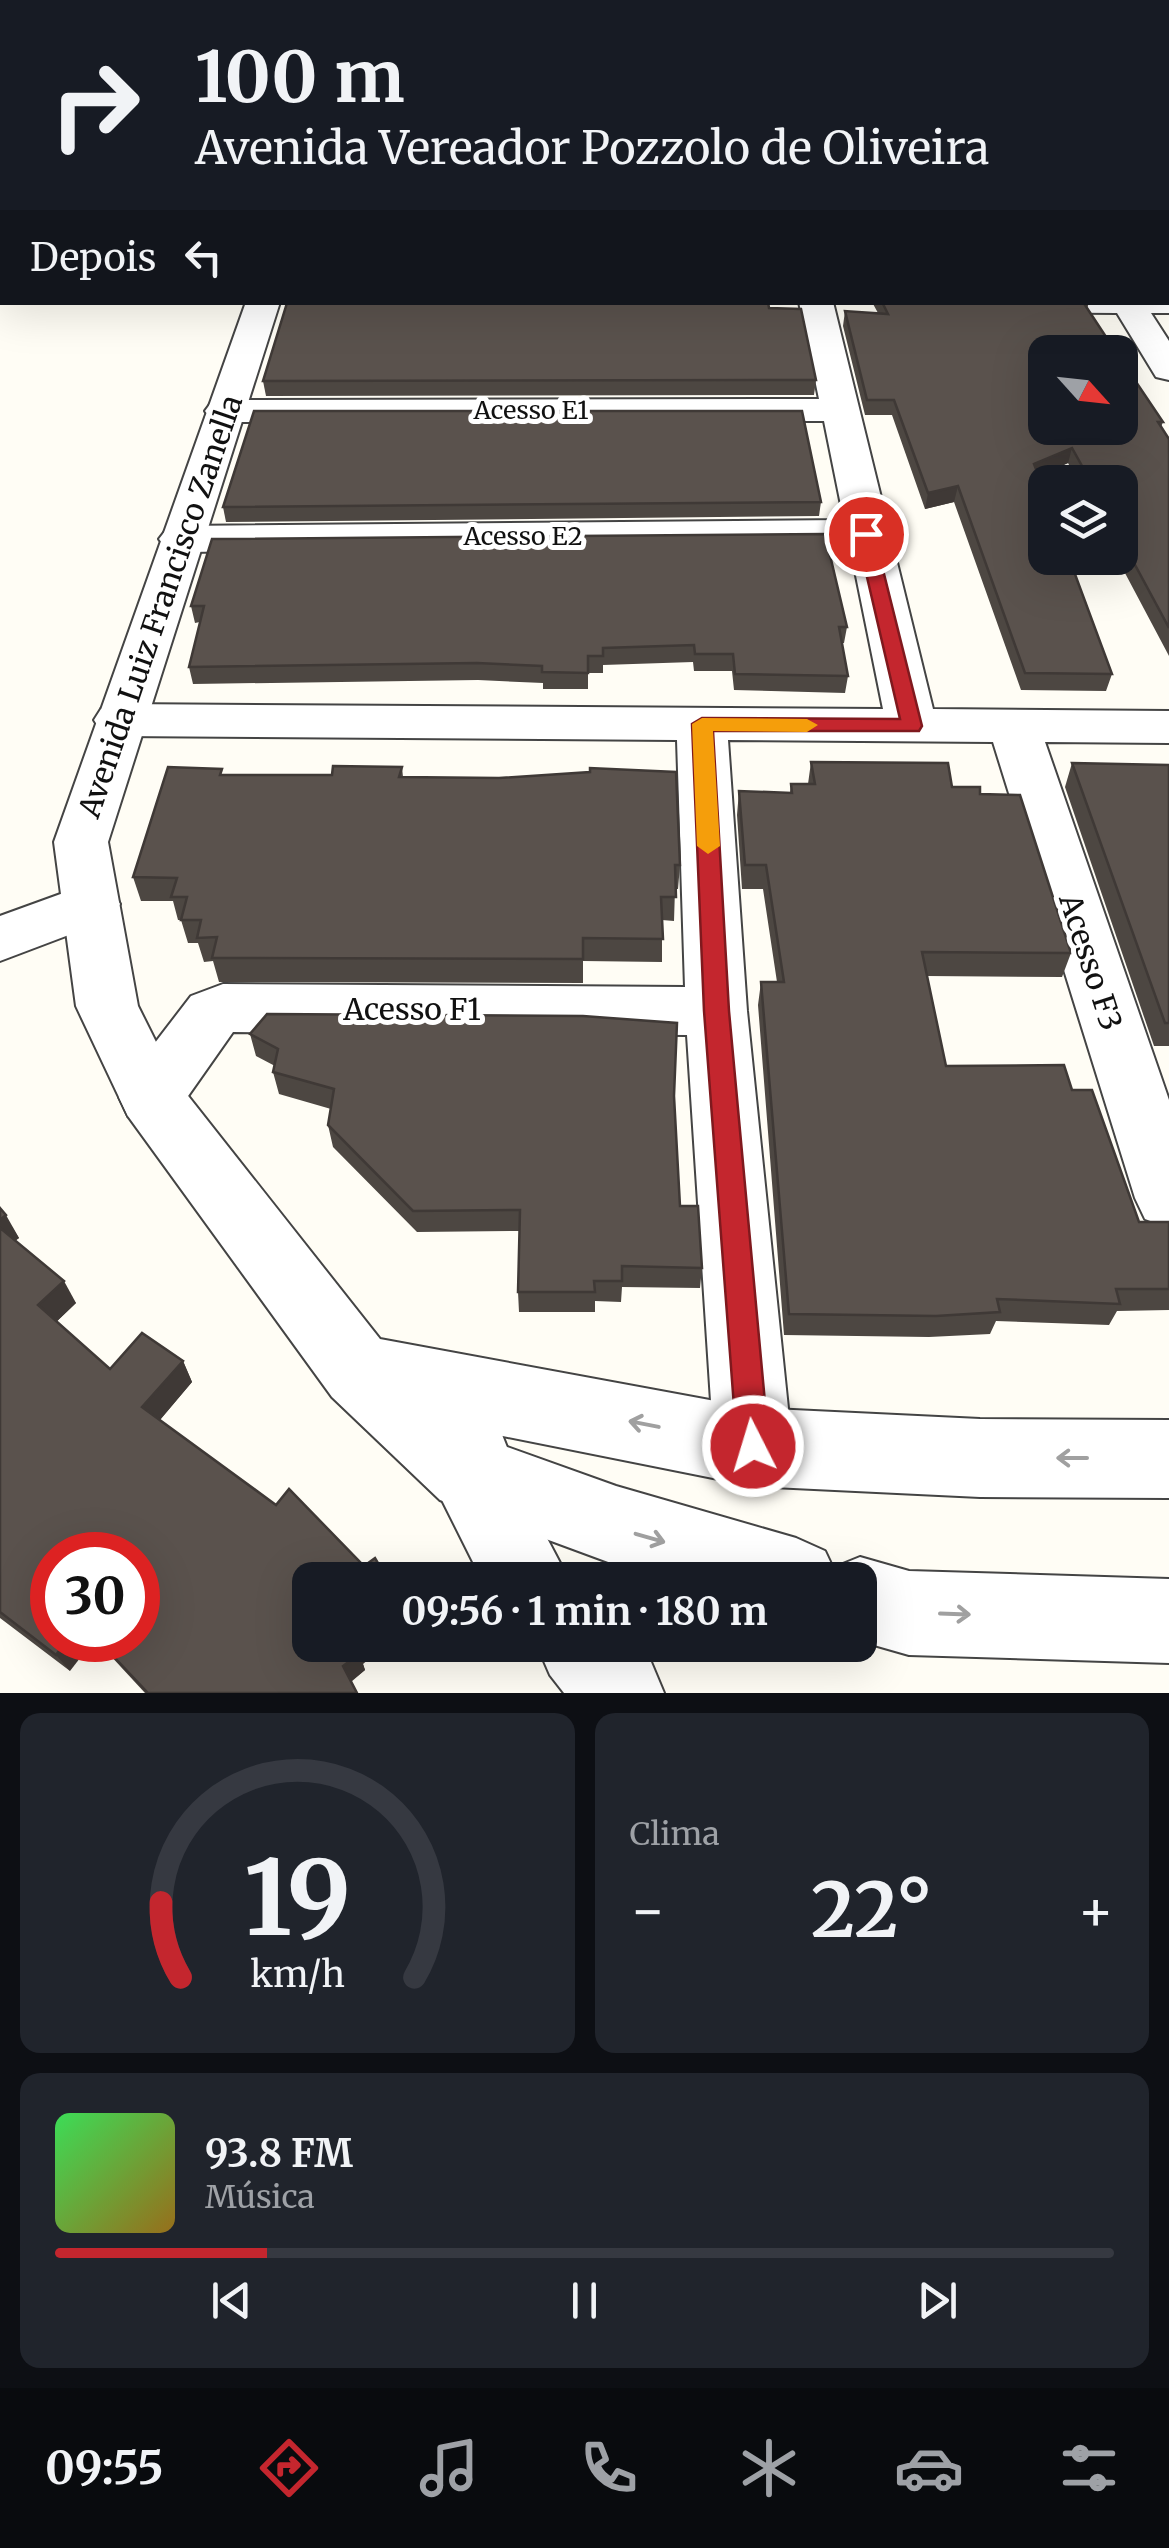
<!DOCTYPE html>
<html lang="pt">
<meta charset="utf-8">
<style>
:root{--surface:#171b24;--page:#20242c;--text:#f1f3f6;--muted:#9ea1a6;--line:#363941;--accent:#c4262e}
body{margin:0;font-family:Merriweather,serif;background:var(--page);color:var(--text);height:100vh;display:flex;flex-direction:column;font-size:38px;white-space:nowrap}
*{box-sizing:border-box;margin:0}
p{font-size:32px;color:var(--muted)}
.icon{flex:none;width:55px;height:55px;fill:none;stroke:currentColor;stroke-width:2;stroke-linecap:round;stroke-linejoin:round}
.map{position:relative;height:1693px;overflow:hidden}
.side{display:flex;flex-direction:column;gap:20px;padding:20px;background:#0d0f14;flex:1}
.side>*{flex:none}
.top-card{position:absolute;left:0px;top:0px;width:1170px;height:305px;box-shadow:0 10px 40px #0002;background:#171b24;color:var(--text);overflow:hidden}
.needle{width:65px;rotate:117deg}
.tools{position:absolute;left:1028px;top:335px;display:grid;gap:20px}
.tools a{display:grid;place-items:center;width:110px;height:110px;border-radius:20px;background:var(--surface);box-shadow:0 10px 40px #0002;font-size:50px}
.speed{position:absolute;left:30px;top:1532px;display:flex;gap:20px;font-size:50px;font-weight:700;text-align:center}
.speed>*{display:grid;place-content:center;width:130px;height:130px;border-radius:50%;background:var(--surface);box-shadow:0 10px 40px #0002;line-height:1}
.speed .limit{border:15px solid #d22;background:#fff;color:#111}
.pin{position:absolute;display:grid;place-items:center;width:85px;height:85px;color:#fff;margin:-42px;border:5px solid #fff;border-radius:50%;box-shadow:0 2px 10px #0007}
.me{position:absolute;width:110px;margin:-55px;rotate:355deg;stroke-linejoin:round;filter:drop-shadow(0 0 8px #0008)}
.turn{display:flex;align-items:center;gap:35px;height:210px;padding:0 30px;font-size:45px}
.turn .icon{width:130px;height:130px;stroke-width:2.5}
.turn b{display:block;font-size:70px;line-height:85px}
.then{display:flex;align-items:center;height:95px;padding:0 30px;background:#0003;gap:20px;font-size:38px}
.big{font-size:75px;font-weight:700;line-height:1.1}
.side .card{flex:1;display:flex;flex-direction:column;justify-content:center;gap:15px;min-width:0;padding:0 35px;border-radius:20px;background:var(--page)}
.side .dial{align-items:center;gap:0}
.dial svg{height:260px;overflow:visible;fill:none;stroke:var(--line);stroke-width:7;stroke-linecap:round;text-anchor:middle}
.dial text{fill:var(--text);stroke:none}
.song{display:flex;align-items:center;gap:30px}
.cover{width:120px;height:120px;border-radius:15px;background:linear-gradient(135deg,hsl(130 70% 55%),hsl(40 70% 35%))}
.played{height:10px;border-radius:5px;background:linear-gradient(90deg,var(--accent) 20%,var(--line) 20%)}
.keys{display:flex;justify-content:space-around;direction:ltr}
.heat{display:flex;justify-content:space-between;align-items:center;font-size:55px;direction:ltr}
.side .tiles{flex:1;display:grid;gap:20px;grid-template-columns:1fr 1fr}
.card:last-child{grid-column:span 2}
.trip{position:absolute;left:292px;top:1562px;width:585px;height:100px;border-radius:20px;background:var(--surface);box-shadow:0 10px 40px #0002;font-weight:700;line-height:100px;text-align:center}
.tabs{display:flex;height:160px;justify-content:space-around;align-items:center;background:#090b0e;color:var(--muted)}
.tabs .icon{width:70px;height:70px}
.tabs .active{color:var(--accent)}
.tabs b{font-size:45px;color:var(--text)}
.map>svg:first-child{display:block}
.lines{fill:none;stroke-linecap:round;stroke-linejoin:round}
.minor-casing{stroke:#444;stroke-width:4}
.tertiary-casing{stroke:#444;stroke-width:4}
.minor{fill:#fff;fill-rule:evenodd}
.tertiary{fill:#fff;fill-rule:evenodd}
.wall{fill:#4d4742}
.shaded-wall{fill:#3f3936}
.building{fill:#5a524d;stroke:#3f3936;stroke-width:2.5}
.oneway{stroke:#a0a0a0}
.route{fill:#c4262e;stroke:#7f191e;stroke-width:2.5}
.slow{fill:#f59e0b}
.labels{text-anchor:middle;dominant-baseline:central;stroke-width:10;stroke-linejoin:round;paint-order:stroke}
.far-street-label{font-size:25px;fill:#111;stroke:#fff}
.street-label{font-size:30px;fill:#111;stroke:#fff}
</style>
<div class="map">
<svg width="1169" height="1693" viewBox="0 0 1169 1693">
<rect width="100%" height="100%" fill="#fffdf5"/>
<g class="lines">
<defs>
<g id="minor">
<rect x="0" y="55" width="2" height="14"/>
<polygon points="2,157 2,175 0,176 0,158"/>
<polygon points="1169,293 1169,313 1151,313 1169,341 1169,380 1156,377 1117,313 978,312 966,309 961,302 1168,302"/>
<polygon points="799,302 833,302 933,709 1169,711 1169,743 1045,742 1169,1100 1169,1228 1145,1219 1135,1198 993,742 728,740 747,1011 792,1447 781,1475 753,1486 725,1475 714,1447 687,1035 233,1032 174,1116 151,1124 128,1116 119,1097 128,1078 191,996 223,984 685,987 677,740 119,736 101,731 94,720 101,709 119,704 883,709 850,546 181,552 166,548 159,539 166,530 181,526 844,520 824,421 224,422 211,419 205,411 211,403 224,400 819,399"/>
<polygon points="91,883 111,889 120,904 111,919 0,961 0,916"/>
<polygon points="471,1416 499,1427 510,1455 509,1466 569,1580 482,1580 428,1472 443,1427"/>
<polygon points="537,1645 636,1645 651,1662 664,1693 564,1693 550,1675"/>
</g>
<g id="tertiary">
<rect x="342" y="0" width="22" height="2"/>
<polygon points="246,302 280,302 108,842 138,1006 174,1078 380,1339 753,1408 980,1419 1169,1420 1169,1498 980,1497 753,1486 483,1432 493,1442 616,1486 796,1538 825,1551 833,1568 860,1557 909,1571 1169,1579 1169,1663 909,1655 860,1641 860,1580 657,1580 440,1500 332,1397 128,1116 119,1097 76,1006 54,842"/>
</g>
</defs>
<use href="#minor" class="minor-casing"/>
<use href="#tertiary" class="tertiary-casing"/>
<use href="#minor" class="minor"/>
<use href="#tertiary" class="tertiary"/>
</g>
<g class="wall">
<polygon points="872,302 1089,302 1087,309 1163,422 1161,427 1169,439 1169,656 1117,558 1120,558 1120,482 1078,482 1068,463 1039,476 1112,674 1106,691 1021,690 954,502 925,509 892,415 865,415 843,326 845,311 878,313"/>
<polygon points="769,308 816,380 814,395 266,396 263,381"/>
<polygon points="821,502 819,516 226,522 223,507"/>
<polygon points="212,539 847,627 844,643 842,643 848,676 845,693 734,690 732,671 694,671 693,662 603,665 603,673 588,673 588,689 543,689 543,683 478,680 193,684 189,667 200,622 195,623 191,606"/>
<polygon points="811,762 952,787 980,794 1071,953 1062,977 927,976 946,1066 1072,1090 1139,1222 1169,1222 1169,1310 1117,1311 1109,1325 996,1321 990,1334 929,1337 784,1335 758,1005 761,982 777,982 763,889 742,889 737,815 739,791 790,793 791,784 808,784"/>
<polygon points="1072,763 1169,765 1169,1046 1154,1046 1065,787"/>
<polygon points="402,767 403,777 680,865 678,889 675,889 674,921 662,920 662,962 583,961 583,983 219,982 213,961 204,962 198,943 188,943 181,920 178,920 173,901 141,901 133,877 224,775 332,775"/>
<polygon points="250,1034 674,1096 680,1206 702,1268 700,1288 622,1287 621,1302 595,1301 595,1312 519,1312 518,1292 520,1231 417,1232 333,1147 328,1125 331,1109 279,1094 273,1072 275,1066 256,1056"/>
<polygon points="0,1208 19,1238 15,1241 76,1303 57,1321 110,1369 183,1361 192,1382 160,1420 363,1664 365,1670 351,1682 357,1693 145,1693 96,1640 138,1640 52,1555 70,1671 0,1618"/>
</g>
<g class="shaded-wall">
<polygon points="322,0 339,0 335,2 318,2"/>
<polygon points="2,101 2,114 0,115 0,102"/>
<polygon points="1072,448 1068,463 1031,480 1034,464"/>
<polygon points="958,486 954,502 925,509 928,493"/>
<polygon points="6,1215 19,1238 7,1246 0,1234 0,1220"/>
<polygon points="64,1281 76,1303 51,1327 38,1305"/>
<polygon points="183,1361 192,1382 153,1428 142,1407"/>
<polygon points="67,1640 94,1640 70,1671 56,1655"/>
<polygon points="360,1645 386,1645 363,1664 365,1670 350,1682 343,1666"/>
</g>
<g class="building">
<polygon points="0,0 322,0 318,2 2,2 2,36 0,35"/>
<polygon points="394,0 1169,0 1169,284 1168,284 1168,2 393,2"/>
<polygon points="768,302 769,308 801,309 816,380 263,381 287,303"/>
<polygon points="882,302 1089,302 1085,305 1116,352 1045,352 1045,428 1120,428 1120,358 1163,422 1158,422 1169,439 1169,628 1120,537 1120,482 1091,482 1072,448 1034,464 1045,493 1045,558 1069,558 1112,674 1025,673 958,486 928,493 894,400 867,400 845,311 888,314"/>
<polygon points="254,411 802,411 821,502 223,507"/>
<polygon points="825,534 847,627 839,627 848,676 735,674 733,654 695,654 694,645 603,648 603,656 588,656 588,673 542,672 542,666 477,663 189,667 204,606 191,606 212,539"/>
<polygon points="811,762 948,763 952,787 980,787 980,794 1020,795 1071,953 922,952 946,1066 1064,1065 1072,1090 1092,1090 1139,1222 1169,1222 1169,1289 1116,1289 1120,1304 997,1299 1000,1312 936,1316 789,1314 761,982 784,982 766,865 745,865 739,791 792,793 791,784 815,784"/>
<polygon points="1072,763 1169,765 1169,1023 1165,1023"/>
<polygon points="333,766 402,767 399,777 499,778 590,772 590,768 676,772 680,865 675,865 676,897 661,897 663,939 583,938 583,959 212,958 217,937 197,938 201,920 181,920 187,897 171,897 177,878 133,877 168,767 222,769 220,775 332,775"/>
<polygon points="267,1014 583,1016 677,1023 674,1096 680,1206 698,1206 702,1268 622,1266 622,1281 594,1281 595,1292 518,1292 520,1210 413,1211 328,1125 334,1089 273,1072 278,1049 250,1034"/>
<polygon points="0,1208 6,1215 0,1220"/>
<polygon points="0,1228 64,1281 38,1305 110,1369 142,1333 183,1361 142,1407 276,1505 289,1489 364,1566 375,1558 388,1580 310,1580 310,1645 360,1645 356,1648 359,1654 343,1666 357,1693 148,1693 98,1640 138,1640 138,1555 52,1555 52,1640 67,1640 56,1655 0,1612"/>
</g>
<defs><path id="oneway-shaft" d="M-6 0H5M1.5-3L5.5 0L1.5 3" fill="none" stroke-width="1.6" stroke-linecap="round" stroke-linejoin="round" transform="scale(2.5)"/></defs>
<g class="oneway">
<use href="#oneway-shaft" transform="translate(644 1424) rotate(-169)"/>
<use href="#oneway-shaft" transform="translate(1072 1458) rotate(-180)"/>
<use href="#oneway-shaft" transform="translate(650 1538) rotate(16)"/>
<use href="#oneway-shaft" transform="translate(955 1614) rotate(2)"/>
</g>
<polygon class="route" points="866,528 874,534 922,726 919,731 713,731 729,1011 769,1446 764,1458 753,1463 741,1458 737,1446 704,1011 692,724 702,718 900,719 857,534"/>
<polygon class="slow" points="702,718 807,719 818,725 807,732 713,731 720,846 708,854 697,846 692,724"/>
<g class="labels">
<g class="far-street-label">
<text x="531" y="410">Acesso E1</text>
<text x="523" y="536">Acesso E2</text>
</g>
<g class="street-label">
<text transform="translate(160 606) rotate(-71)">Avenida Luiz Francisco Zanella</text>
<text transform="translate(1091 962) rotate(72)">Acesso F3</text>
<text x="412" y="1009">Acesso F1</text>
</g>
</g>
</svg>
<div class="tools">
<a><svg class="needle" viewBox="-14 -14 28 28"><path d="M0-13l5 13h-10z" fill="#e53935"/><path d="M0 13l5-13h-10z" fill="#9ea1a6"/></svg></a>
<a><svg class="icon" aria-label="layers" viewBox="0 0 24 24"><path d="M12 4l9 5-9 5-9-5zM3 14l9 5 9-5"/></svg></a>
</div>
<div class="speed"><div class="limit">30</div></div>
<div class="pin" style="left:866px;top:534px;background:#d93025"><svg class="icon" aria-label="arrive" viewBox="0 0 24 24"><path d="M6 21V4h12l-3 4 3 4H6"/></svg></div>
<svg class="me" style="left:753px;top:1446px" viewBox="-20 -20 40 40"><circle r="17" fill="#c4262e" stroke="#fff" stroke-width="3"/><path d="M0-11L8 9 0 5-8 9z" fill="#fff"/></svg>
<div class="trip">09:56 · 1 min · 180 m</div>
<div class="top-card">
<div class="turn"><svg class="icon" aria-label="right" viewBox="0 0 24 24"><path d="M7 20v-9h11M14 6l5 5-5 5"/></svg><div><b>100 m</b>Avenida Vereador Pozzolo de Oliveira</div></div>
<div class="then">Depois<svg class="icon" aria-label="left" viewBox="0 0 24 24"><path d="M17 20v-9H6M10 6l-5 5 5 5"/></svg></div>
</div>
</div>
<section class="side">
<div class="tiles">
<div class="card dial"><svg viewBox="0 0 100 80">
<path d="M14 69A42 42 0 1 1 86 69"/>
<path d="M14 69A42 42 0 0 1 8 46" stroke="#c4262e"/>
<text x="50" y="56" font-size="32" font-weight="700">19</text>
<text x="50" y="72" font-size="11">km/h</text>
</svg></div>
<div class="card"><p>Clima</p>
<div class="heat"><a>−</a><b class="big">22°</b><a>+</a></div>
</div>
<div class="card">
<div class="song"><i class="cover"></i><div><b>93.8 FM</b><p>Música</p></div></div>
<div class="played"></div>
<div class="keys"><svg class="icon" aria-label="previous" viewBox="0 0 24 24"><path d="M18 5L8 12l10 7zM5 5v14"/></svg><svg class="icon" aria-label="pause" viewBox="0 0 24 24"><path d="M8 5v14M16 5v14"/></svg><svg class="icon" aria-label="next" viewBox="0 0 24 24"><path d="M6 5l10 7-10 7zM19 5v14"/></svg></div>
</div>
</div>
</section>
<nav class="tabs">
<b>09:55</b>
<svg class="icon active" aria-label="directions" viewBox="0 0 24 24"><path d="M12 3l9 9-9 9-9-9zM9 14v-3h6M13 9l2 2-2 2"/></svg>
<svg class="icon" aria-label="music" viewBox="0 0 24 24"><path d="M9 18V5l10-2v13"/><circle cx="6" cy="18" r="3"/><circle cx="16" cy="16" r="3"/></svg>
<svg class="icon" aria-label="phone" viewBox="0 0 24 24"><path d="M5 4h4l2 5-3 2q2 4 5 5l2-3 5 2v4C11 20 4 13 5 4z"/></svg>
<svg class="icon" aria-label="climate" viewBox="0 0 24 24"><path d="M12 3v18M4 7l16 10M4 17L20 7"/></svg>
<svg class="icon" aria-label="car" viewBox="0 0 24 24"><path d="M5 17H2v-5l4-1 3-4h7l3 4 3 1v5h-3M9 17h6M6 11h13"/><circle cx="7" cy="17" r="2"/><circle cx="17" cy="17" r="2"/></svg>
<svg class="icon" aria-label="filters" viewBox="0 0 24 24"><path d="M4 7h16M4 17h16"/><circle cx="9" cy="7" r="2"/><circle cx="15" cy="17" r="2"/></svg>
</nav>
